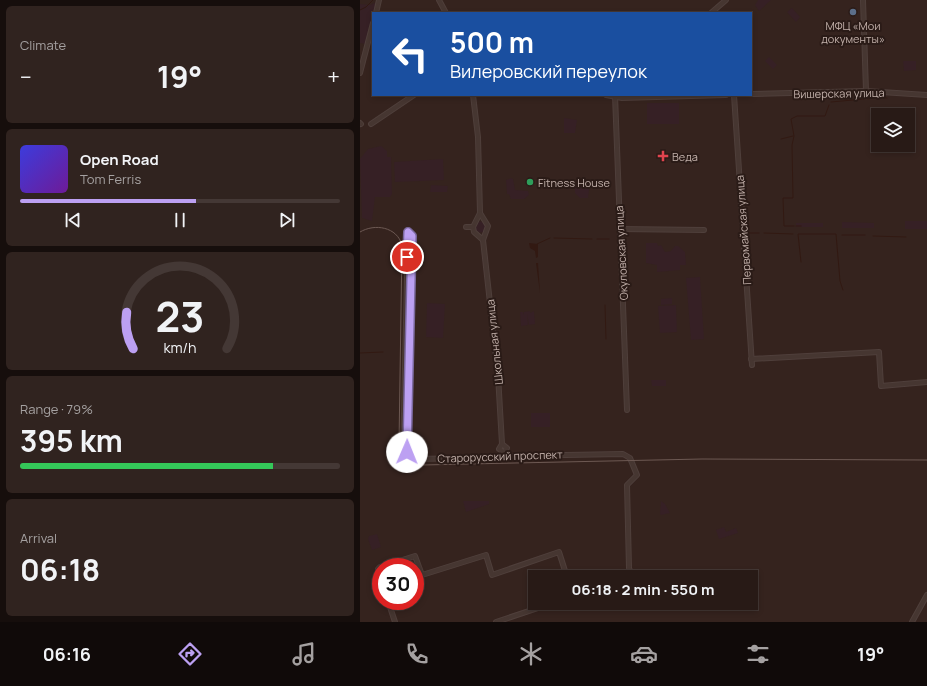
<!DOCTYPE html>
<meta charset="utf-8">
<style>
:root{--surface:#281a16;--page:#30231f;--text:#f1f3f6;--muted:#a5a1a1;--line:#443835;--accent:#bca0f2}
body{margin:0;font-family:Manrope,sans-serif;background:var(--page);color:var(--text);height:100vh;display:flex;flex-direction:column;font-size:15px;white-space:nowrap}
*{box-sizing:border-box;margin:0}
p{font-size:13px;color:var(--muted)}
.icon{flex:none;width:22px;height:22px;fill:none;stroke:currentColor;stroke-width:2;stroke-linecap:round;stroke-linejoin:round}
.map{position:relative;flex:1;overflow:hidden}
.drawer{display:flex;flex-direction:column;gap:6px;padding:6px;background:#160e0c;width:360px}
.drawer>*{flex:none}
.hud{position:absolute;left:12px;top:12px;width:380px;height:84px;border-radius:0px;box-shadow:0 2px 6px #0003,0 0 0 1px var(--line);background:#1a4fa0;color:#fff;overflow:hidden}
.tools{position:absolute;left:511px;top:108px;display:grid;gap:8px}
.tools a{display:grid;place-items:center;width:44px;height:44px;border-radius:0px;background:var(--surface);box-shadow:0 2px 6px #0003,0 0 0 1px var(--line);font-size:20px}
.speed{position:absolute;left:12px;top:558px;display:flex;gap:8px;font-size:20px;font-weight:700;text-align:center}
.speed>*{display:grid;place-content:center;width:52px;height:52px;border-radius:50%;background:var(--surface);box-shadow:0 2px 6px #0003,0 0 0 1px var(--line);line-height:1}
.speed .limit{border:6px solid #d22;background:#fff;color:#111}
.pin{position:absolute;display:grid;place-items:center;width:34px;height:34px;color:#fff;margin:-17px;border:2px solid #fff;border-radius:50%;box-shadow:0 1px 4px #0007}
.me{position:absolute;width:44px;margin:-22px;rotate:1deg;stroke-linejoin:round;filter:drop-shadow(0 0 3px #0008)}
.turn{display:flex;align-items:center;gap:14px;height:84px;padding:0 12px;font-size:18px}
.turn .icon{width:52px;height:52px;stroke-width:2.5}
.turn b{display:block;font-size:28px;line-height:34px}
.big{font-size:30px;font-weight:700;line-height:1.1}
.drawer .widget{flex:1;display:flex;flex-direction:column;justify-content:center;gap:6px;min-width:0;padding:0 14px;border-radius:6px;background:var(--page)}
.drawer .dial{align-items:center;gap:0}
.dial svg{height:104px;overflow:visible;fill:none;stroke:var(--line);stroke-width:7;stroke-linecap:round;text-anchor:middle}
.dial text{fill:var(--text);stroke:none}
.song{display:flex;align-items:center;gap:12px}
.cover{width:48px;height:48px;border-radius:6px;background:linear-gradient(135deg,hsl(240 70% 55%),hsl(280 70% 35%))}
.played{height:4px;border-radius:2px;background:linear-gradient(90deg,var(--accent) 55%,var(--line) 55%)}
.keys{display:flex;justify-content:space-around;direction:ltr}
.heat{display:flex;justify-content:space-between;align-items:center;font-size:22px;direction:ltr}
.charge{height:6px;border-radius:3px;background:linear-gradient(90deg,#34c759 79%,var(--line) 0)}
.trip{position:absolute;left:168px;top:570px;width:230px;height:40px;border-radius:0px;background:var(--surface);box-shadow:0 2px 6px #0003,0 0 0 1px var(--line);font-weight:700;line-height:40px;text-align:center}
.menu{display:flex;height:64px;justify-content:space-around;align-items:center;background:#100a09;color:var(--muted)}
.menu .icon{width:28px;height:28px}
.menu .on{color:var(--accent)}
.menu b{font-size:18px;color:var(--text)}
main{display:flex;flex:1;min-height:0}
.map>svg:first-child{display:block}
.green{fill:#362025}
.water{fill:#321912}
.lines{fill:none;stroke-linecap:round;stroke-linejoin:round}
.stream{stroke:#321912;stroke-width:1}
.minor-casing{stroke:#4f3f3b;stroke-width:6}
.minor{stroke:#463631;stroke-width:4}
.tram{stroke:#6d5953;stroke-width:1}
.route-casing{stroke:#7a689d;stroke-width:10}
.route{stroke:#bca0f2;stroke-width:7}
.service-dot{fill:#5c6f8a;stroke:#2a1b17;stroke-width:1.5}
.health-dot{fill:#e0444e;stroke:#2a1b17;stroke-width:1.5}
.leisure-dot{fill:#2e9e5b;stroke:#2a1b17;stroke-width:1.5}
.labels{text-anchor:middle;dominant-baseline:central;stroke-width:4;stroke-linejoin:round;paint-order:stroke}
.poi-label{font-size:11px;fill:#c3b1ab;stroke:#2a1b17;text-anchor:start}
.street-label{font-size:11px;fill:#c3b1ab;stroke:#2a1b17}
</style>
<main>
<section class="drawer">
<div class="widget"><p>Climate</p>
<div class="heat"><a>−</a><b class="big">19°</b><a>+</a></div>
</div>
<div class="widget">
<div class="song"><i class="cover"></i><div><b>Open Road</b><p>Tom Ferris</p></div></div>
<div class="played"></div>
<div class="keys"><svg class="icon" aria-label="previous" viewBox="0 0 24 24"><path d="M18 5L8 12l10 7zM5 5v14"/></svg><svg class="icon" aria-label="pause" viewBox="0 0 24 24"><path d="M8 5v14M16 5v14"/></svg><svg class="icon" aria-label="next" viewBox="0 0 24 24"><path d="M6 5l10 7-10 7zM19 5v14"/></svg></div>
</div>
<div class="widget dial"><svg viewBox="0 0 100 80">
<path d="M14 69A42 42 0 1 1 86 69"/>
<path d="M14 69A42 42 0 0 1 9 41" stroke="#bca0f2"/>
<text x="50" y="56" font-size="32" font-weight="700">23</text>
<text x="50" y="72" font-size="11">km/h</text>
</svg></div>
<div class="widget"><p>Range · 79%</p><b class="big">395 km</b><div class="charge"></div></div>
<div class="widget"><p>Arrival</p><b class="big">06:18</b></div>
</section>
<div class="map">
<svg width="567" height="622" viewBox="0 0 567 622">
<rect width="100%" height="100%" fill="#35231e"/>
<g class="green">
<polygon points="398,0 411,0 399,11 395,5"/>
<polygon points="17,2 6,44 0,43 0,4 10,5"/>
<polygon points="432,8 440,17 436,22 427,12"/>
<polygon points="409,57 417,65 413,69 405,61"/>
<polygon points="543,61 556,61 556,70 544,71"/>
<rect x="287" y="103" width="32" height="21"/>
<polygon points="204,118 217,120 215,133 204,133"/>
<polygon points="21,146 27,151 27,157 31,157 32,194 30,197 15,197 12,221 2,218 0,159 8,149"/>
<polygon points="83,159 84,180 35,182 34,162"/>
<polygon points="151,178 153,179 155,190 168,191 169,195 164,199 151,199 149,194 147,194 146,180"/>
<polygon points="215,183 230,183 228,198 220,198 215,193"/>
<polygon points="71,185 88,186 87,192 70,192"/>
<rect x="545" y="221" width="22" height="8"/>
<circle cx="120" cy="227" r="5.5"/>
<polygon points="482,222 514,223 514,228 482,228"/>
<rect x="436" y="223" width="27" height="4"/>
<polygon points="286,243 297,243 298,246 301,245 305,252 311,251 315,246 318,246 325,252 326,265 320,265 320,270 297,272 297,265 286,263"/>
<polygon points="340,277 344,339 331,340 326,278"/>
<polygon points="312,298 312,304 301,305 301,299"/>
<polygon points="67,303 85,304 83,338 66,337"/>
<polygon points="316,305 317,332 300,333 298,306"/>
<polygon points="170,311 170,313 174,311 175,324 169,325 167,314 168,325 161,326 160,312 163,312 164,315 164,312"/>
<polygon points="291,380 306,380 306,386 292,386"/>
<rect x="171" y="413" width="19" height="14"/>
<polygon points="103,501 129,501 129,504 106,512"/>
<polygon points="301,501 305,504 310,513 301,515 300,514"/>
<polygon points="364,527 366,532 376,528 378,533 359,539 356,530"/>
<polygon points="17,534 21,547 12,550 8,539 9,536"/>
</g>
<g class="water">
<polygon points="169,243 178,244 178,257 176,258 175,251 170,248"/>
<polygon points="176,263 178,263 180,293"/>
</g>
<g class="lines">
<g class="stream">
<polyline points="0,10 6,7 13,0"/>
<polyline points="508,99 516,97 527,98"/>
<polyline points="471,102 504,99"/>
<polyline points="421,139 433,136"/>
<polyline points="434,226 424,226 423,198 433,198 432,145 434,136 431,119 437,116 465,116 469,105"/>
<polyline points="436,226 441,226"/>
<polyline points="389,233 399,233"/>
<polyline points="404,233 433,234"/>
<polyline points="482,235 505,235"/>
<polyline points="513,236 546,237"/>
<polyline points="194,238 232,239"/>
<polyline points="237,239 249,239"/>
<polyline points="177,244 190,238"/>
<polyline points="441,262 438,234 476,234 480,281 483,290"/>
<polyline points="245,305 246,339"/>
<polyline points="0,353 23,352"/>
</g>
<defs>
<g id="minor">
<polyline points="79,0 86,13"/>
<polyline points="503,0 506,91"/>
<polyline points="16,13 19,0"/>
<polyline points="351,13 366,0"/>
<polyline points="0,73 13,23"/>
<polyline points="391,94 506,91 567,95"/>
<polyline points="113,95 118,137 120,213 113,227 114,232 123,240"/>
<polyline points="246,95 262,98 366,95"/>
<polyline points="255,95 267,410"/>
<polyline points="374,95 392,365"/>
<polyline points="0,123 1,124"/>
<polyline points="11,124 54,95"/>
<polyline points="120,213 128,226 123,240 138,375 142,444 139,449 144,453 147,448 142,444"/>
<polyline points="106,227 113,227"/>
<polyline points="259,229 344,230"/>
<polyline points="48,232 43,459 137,458 143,456 263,454 270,458 277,475 267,485 269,568 271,573 268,577"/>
<polyline points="48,232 52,236 47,452 52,459"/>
<polyline points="391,359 519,352 521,386 567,382"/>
<polyline points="21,577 18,569 20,567 55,556 62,575 126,555 132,575 199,552 207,577"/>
<polyline points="28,601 35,622"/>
<polyline points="136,622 193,603"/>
<polyline points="552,622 567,595"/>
</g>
</defs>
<use href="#minor" class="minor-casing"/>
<use href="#minor" class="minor"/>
<path class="tram" d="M0,232C15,223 37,227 42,245L39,443C41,456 49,463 62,465L342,459L567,460"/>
</g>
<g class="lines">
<defs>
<polyline id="route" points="47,452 52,236 48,232 47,257"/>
</defs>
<use href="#route" class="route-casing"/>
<use href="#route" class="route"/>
</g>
<circle class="service-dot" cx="493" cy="12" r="4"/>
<path class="health-dot" d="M301 150h4v4h4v4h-4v4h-4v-4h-4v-4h4z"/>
<circle class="leisure-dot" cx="170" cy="182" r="4"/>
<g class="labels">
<g class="poi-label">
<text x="493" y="25" text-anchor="middle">МФЦ «Мои<tspan x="493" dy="13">документы»</tspan></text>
<text x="312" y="156">Веда</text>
<text x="178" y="182">Fitness House</text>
</g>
<g class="street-label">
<text transform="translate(479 93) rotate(-1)">Вишерская улица</text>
<text transform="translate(383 230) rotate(-94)">Первомайская улица</text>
<text transform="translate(261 253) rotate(-93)">Окуловская улица</text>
<text transform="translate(134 342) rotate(-96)">Школьная улица</text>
<text transform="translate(140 456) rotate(-2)">Старорусский проспект</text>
</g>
</g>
</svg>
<div class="tools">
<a><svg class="icon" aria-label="layers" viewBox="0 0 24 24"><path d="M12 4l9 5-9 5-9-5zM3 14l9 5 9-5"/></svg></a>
</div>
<div class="speed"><div class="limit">30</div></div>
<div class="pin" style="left:47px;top:257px;background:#d93025"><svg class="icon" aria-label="arrive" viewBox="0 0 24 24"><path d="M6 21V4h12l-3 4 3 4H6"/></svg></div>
<svg class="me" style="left:47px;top:452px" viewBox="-20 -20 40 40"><circle r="19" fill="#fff"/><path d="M0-13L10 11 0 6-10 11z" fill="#bca0f2"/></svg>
<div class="trip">06:18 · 2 min · 550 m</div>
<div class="hud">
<div class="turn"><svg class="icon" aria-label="left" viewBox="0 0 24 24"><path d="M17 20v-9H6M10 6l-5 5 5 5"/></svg><div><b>500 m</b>Вилеровский переулок</div></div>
</div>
</div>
</main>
<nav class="menu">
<b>06:16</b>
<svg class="icon on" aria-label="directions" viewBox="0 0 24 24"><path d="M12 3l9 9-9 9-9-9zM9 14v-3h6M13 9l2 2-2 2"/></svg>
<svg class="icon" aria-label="music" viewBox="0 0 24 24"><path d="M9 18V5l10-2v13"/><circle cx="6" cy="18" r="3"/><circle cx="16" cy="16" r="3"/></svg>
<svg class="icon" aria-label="phone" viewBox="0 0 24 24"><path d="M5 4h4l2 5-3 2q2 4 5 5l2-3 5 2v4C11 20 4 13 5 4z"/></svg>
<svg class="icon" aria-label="climate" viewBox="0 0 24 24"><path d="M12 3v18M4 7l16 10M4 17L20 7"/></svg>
<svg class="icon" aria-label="car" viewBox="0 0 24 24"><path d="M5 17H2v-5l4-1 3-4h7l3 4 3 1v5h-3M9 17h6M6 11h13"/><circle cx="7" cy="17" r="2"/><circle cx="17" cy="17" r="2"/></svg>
<svg class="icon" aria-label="filters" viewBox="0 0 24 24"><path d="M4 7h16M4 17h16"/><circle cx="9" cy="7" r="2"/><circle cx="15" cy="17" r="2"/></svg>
<b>19°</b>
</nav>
